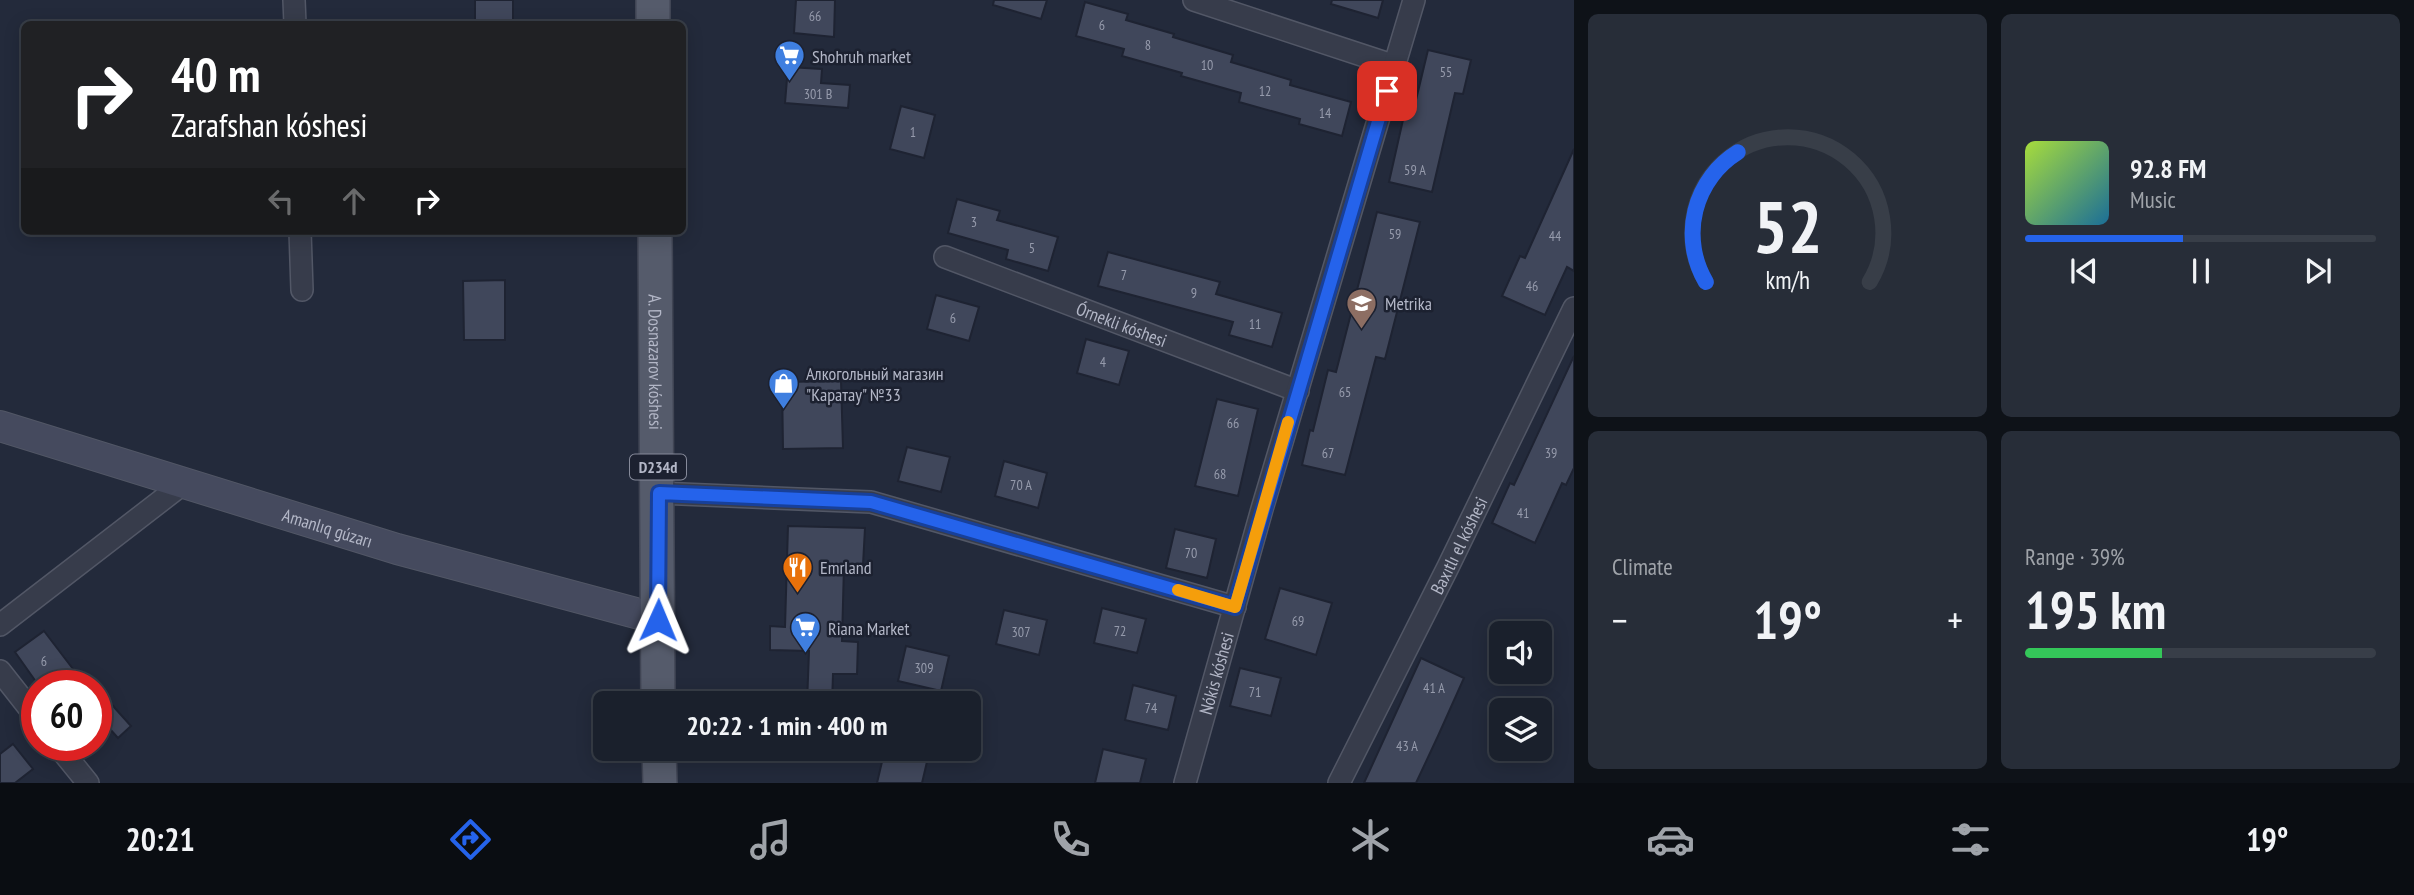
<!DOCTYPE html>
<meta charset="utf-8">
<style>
:root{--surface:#1a202c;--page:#272d38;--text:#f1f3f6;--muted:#9fa3a9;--line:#383e48;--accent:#2563eb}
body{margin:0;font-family:"PT Sans Narrow",sans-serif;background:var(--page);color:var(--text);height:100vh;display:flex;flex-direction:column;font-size:26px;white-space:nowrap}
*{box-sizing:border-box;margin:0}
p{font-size:23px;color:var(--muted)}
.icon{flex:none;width:38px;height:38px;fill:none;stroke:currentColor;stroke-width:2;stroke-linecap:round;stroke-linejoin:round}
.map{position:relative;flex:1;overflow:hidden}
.details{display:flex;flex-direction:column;gap:14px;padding:14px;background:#0e1218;width:840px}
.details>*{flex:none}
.guide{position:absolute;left:21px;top:21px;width:665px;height:214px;border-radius:10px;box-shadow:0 4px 18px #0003,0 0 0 2px var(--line);background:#202124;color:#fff;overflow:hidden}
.tools{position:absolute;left:1489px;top:621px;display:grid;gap:14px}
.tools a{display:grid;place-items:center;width:63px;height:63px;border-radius:10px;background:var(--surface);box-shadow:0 4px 18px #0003,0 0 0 2px var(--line);font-size:35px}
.speed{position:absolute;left:21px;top:670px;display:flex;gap:14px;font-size:35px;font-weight:700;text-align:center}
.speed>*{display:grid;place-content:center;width:91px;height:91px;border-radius:50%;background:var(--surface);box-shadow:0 4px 18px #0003,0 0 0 2px var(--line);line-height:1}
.speed .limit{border:10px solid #d22;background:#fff;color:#111}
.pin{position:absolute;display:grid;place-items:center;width:60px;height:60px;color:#fff;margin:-30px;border-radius:14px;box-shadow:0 4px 10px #0006}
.me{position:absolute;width:77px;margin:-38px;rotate:1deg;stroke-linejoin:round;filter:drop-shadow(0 0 5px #0008)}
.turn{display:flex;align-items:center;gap:24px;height:147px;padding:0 35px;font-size:32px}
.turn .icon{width:91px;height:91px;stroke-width:2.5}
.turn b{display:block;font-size:49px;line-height:60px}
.lanes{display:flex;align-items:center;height:66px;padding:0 35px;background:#0003;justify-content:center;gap:35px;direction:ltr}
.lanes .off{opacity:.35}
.big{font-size:52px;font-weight:700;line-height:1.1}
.details .card{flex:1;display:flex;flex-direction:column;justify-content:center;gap:10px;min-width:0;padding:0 24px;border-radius:10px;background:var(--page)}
.details .dial{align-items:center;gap:0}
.dial svg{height:182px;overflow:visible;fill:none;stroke:var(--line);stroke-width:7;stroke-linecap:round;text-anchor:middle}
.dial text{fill:var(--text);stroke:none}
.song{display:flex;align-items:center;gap:21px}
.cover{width:84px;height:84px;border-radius:10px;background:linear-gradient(135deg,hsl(80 70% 55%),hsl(200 70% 35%))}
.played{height:7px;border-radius:4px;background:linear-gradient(90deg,var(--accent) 45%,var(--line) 45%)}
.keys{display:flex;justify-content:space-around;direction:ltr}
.heat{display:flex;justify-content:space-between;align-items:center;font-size:38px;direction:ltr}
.charge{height:10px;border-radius:5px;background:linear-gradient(90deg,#34c759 39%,var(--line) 0)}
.details .tiles{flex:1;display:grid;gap:14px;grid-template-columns:repeat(2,1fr)}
.trip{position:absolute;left:593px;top:691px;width:388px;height:70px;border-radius:10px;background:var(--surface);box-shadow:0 4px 18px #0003,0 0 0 2px var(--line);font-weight:700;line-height:70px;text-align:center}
.tab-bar{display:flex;height:112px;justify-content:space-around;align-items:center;background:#0a0d12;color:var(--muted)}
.tab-bar .icon{width:49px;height:49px}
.tab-bar .on{color:var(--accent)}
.tab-bar b{font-size:32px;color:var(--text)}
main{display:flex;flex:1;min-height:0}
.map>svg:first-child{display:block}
.building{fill:#40475b;stroke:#1e2332;stroke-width:2}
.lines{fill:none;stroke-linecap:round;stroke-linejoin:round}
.street-casing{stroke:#525766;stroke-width:24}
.secondary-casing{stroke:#525766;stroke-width:32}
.primary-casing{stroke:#404554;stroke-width:36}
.street{stroke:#373c4b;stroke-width:21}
.secondary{stroke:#454a5e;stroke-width:30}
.primary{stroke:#555b6b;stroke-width:33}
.route-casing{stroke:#184099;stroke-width:18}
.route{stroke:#2563eb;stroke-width:12}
.slow{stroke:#f59e0b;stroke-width:12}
.labels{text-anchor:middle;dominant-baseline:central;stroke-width:5;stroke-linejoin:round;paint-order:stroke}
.number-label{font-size:14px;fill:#969bac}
.shield{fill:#1c2130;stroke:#868a9a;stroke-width:2}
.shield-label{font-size:16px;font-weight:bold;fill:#b3b7c7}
.poi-label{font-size:18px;fill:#b3b7c7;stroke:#1c2130;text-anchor:start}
.street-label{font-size:18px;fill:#b3b7c7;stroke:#1c2130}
</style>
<main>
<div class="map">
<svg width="1574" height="783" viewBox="0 0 1574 783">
<rect width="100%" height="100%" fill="#232a3b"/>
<g class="building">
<rect x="475" y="0" width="38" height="24"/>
<polygon points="796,0 835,0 834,37 794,33"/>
<polygon points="994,0 1047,0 1041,19 993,5"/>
<polygon points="1332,0 1383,0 1378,18 1331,4"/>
<polygon points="1085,2 1128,14 1126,20 1174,34 1173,37 1233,55 1231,62 1291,80 1290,85 1351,102 1342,136 1299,124 1300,119 1239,102 1241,93 1181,76 1182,73 1122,56 1124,49 1076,36"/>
<polygon points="1428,50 1471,60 1463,94 1455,93 1432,192 1389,182 1407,102 1415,104"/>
<polygon points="788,67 822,69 821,83 850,85 848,108 785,103"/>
<polygon points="901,106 935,115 924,158 890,149"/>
<polygon points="1574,149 1574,271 1567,267 1545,315 1502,296 1520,256 1525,258"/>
<polygon points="957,199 1000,211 997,220 1058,237 1048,271 1006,259 1008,250 948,233"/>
<polygon points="1377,212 1420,222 1385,359 1376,357 1345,475 1302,465 1310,430 1313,431 1328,370 1336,372"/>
<polygon points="1108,252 1220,282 1216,294 1282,313 1272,347 1229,335 1233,322 1098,286"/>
<polygon points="505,280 505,340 464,340 463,281"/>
<polygon points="936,295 979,307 969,341 927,329"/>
<polygon points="1086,339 1129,351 1119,385 1077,373"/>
<polygon points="1574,356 1574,468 1566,485 1562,483 1535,543 1492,523 1510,483 1514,485"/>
<polygon points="841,381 843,448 783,449 782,382"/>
<polygon points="1217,399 1258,409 1238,496 1195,486"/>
<polygon points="907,447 950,457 941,492 898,481"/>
<polygon points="1004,461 1047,473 1038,508 995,496"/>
<polygon points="788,526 865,528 863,565 844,565 842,641 858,642 857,674 833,674 832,704 807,704 809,651 770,650 770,626 785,627"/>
<polygon points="1175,529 1216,539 1207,578 1166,568"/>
<polygon points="1280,588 1332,603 1316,655 1265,639"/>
<polygon points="1102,608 1146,619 1137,653 1094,643"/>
<polygon points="1004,610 1047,620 1039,655 996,644"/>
<polygon points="44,631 73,669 50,686 39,686 15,652"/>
<polygon points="906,646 949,656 941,691 898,681"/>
<polygon points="1421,658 1464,678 1438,736 1416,783 1364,783"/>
<polygon points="1240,668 1281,678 1271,716 1230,706"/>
<polygon points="1133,685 1176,696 1168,730 1125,720"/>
<polygon points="113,706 131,726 118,738 100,718"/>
<polygon points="13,744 33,769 15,783 0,783 0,754"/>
<polygon points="885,749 930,749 922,783 877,783"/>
<polygon points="1103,749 1146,759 1140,783 1095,783"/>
</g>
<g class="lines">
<defs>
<g id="street">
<polyline points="294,0 295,24"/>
<polyline points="1194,0 1395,66"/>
<polyline points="300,231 302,290"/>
<path id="s1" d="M945,257L1298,391"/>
<polyline points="658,493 871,502 1235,607"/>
<polyline points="0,625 184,483"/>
<polyline points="0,671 37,718"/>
<polyline points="58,746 88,783"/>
<path id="s2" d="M1185,783L1262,509L1414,0"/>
<path id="s3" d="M1339,783L1448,567L1574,308"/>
</g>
<g id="secondary">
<path id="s4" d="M0,426L397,549L658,619"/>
</g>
<g id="primary">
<polyline points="653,0 653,24"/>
<path id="s5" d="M655,231L658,704"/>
<polyline points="659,749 660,783"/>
</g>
</defs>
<use href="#street" class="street-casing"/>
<use href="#secondary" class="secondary-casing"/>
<use href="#primary" class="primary-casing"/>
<use href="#street" class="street"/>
<use href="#secondary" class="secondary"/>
<use href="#primary" class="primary"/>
</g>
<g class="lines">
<defs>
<polyline id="route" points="658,620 659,493 871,502 1235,607 1387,91"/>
</defs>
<use href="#route" class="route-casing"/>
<use href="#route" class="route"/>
<polyline class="slow" points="1178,590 1235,607 1288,422"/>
</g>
<defs>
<symbol id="supermarket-pin" viewBox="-11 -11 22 30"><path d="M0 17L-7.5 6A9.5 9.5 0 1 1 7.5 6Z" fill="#3f7fe0" stroke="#1c2130"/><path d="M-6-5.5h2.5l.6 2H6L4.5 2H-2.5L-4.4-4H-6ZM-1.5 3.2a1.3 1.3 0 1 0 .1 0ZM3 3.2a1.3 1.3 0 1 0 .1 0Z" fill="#fff"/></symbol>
<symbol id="school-pin" viewBox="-11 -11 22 30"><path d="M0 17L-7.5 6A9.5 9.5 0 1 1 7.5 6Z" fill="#8d6e63" stroke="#1c2130"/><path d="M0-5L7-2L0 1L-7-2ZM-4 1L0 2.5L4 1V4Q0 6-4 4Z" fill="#fff"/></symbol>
<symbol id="shop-pin" viewBox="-11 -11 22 30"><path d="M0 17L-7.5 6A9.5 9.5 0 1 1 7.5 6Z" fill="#3f7fe0" stroke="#1c2130"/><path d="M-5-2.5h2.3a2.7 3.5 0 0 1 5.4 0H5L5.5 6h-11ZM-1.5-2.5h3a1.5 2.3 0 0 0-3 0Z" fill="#fff"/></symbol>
<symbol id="restaurant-pin" viewBox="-11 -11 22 30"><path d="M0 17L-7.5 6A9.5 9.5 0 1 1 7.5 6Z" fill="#e8710a" stroke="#1c2130"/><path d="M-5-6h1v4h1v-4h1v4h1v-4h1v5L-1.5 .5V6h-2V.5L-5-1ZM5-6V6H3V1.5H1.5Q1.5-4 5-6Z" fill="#fff"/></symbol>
</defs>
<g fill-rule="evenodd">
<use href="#supermarket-pin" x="772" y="38" width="35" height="47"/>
<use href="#school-pin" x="1344" y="286" width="35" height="47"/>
<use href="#shop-pin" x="766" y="366" width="35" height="47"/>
<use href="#restaurant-pin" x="780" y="550" width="35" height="47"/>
<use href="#supermarket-pin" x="788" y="610" width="35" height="47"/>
</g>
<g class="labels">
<g class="number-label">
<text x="815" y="16">66</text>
<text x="1102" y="25">6</text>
<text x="1148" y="45">8</text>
<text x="1207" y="65">10</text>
<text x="1446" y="72">55</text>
<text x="1265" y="91">12</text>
<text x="818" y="94">301 В</text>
<text x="1325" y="113">14</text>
<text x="913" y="132">1</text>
<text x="1415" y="170">59 А</text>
<text x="974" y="222">3</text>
<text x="1395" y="234">59</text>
<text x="1555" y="236">44</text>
<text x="1032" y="248">5</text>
<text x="1124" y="275">7</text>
<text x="1532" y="286">46</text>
<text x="1194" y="293">9</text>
<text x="953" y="318">6</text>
<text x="1255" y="324">11</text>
<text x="1103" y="362">4</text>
<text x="1345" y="392">65</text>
<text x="1233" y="423">66</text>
<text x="1328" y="453">67</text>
<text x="1551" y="453">39</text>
<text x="1220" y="474">68</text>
<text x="1021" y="485">70 А</text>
<text x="1523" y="513">41</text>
<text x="1191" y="553">70</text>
<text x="1298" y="621">69</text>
<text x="1120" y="631">72</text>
<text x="1021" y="632">307</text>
<text x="44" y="661">6</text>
<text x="924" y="668">309</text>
<text x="1434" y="688">41 А</text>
<text x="1255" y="692">71</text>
<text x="1151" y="708">74</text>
<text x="1407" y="746">43 А</text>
</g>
<rect class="shield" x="630" y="454.5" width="56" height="25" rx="5"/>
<g class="shield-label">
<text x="658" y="467">D234d</text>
</g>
<g class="poi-label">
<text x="812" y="56">Shohruh market</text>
<text x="1385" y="303">Metrika</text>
<text x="806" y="373">Алкогольный магазин<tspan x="806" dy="21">"Каратау" №33</tspan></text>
<text x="820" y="567">Emrland</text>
<text x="828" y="628">Riana Market</text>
</g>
<g class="street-label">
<text stroke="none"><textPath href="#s1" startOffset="189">Órnekli kóshesi</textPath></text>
<text stroke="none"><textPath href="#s5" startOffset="131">A. Dosnazarov kóshesi</textPath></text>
<text stroke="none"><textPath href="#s4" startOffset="343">Amanlıq gúzarı</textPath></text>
<text stroke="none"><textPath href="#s3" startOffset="266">Baxıtlı el kóshesi</textPath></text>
<text stroke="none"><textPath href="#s2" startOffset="114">Nókis kóshesi</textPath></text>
</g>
</g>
</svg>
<div class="tools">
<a><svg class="icon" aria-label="sound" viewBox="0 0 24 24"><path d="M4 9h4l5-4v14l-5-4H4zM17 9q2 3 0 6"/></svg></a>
<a><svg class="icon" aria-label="layers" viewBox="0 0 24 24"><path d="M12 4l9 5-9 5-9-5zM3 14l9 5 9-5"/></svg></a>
</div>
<div class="speed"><div class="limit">60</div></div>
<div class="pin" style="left:1387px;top:91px;background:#d93025"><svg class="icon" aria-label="arrive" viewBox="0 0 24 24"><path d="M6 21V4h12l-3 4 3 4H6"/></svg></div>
<svg class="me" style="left:658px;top:620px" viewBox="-20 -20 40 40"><path d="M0-17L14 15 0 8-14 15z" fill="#2563eb" stroke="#fff" stroke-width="4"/></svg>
<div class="trip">20:22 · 1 min · 400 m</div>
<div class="guide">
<div class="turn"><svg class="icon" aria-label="right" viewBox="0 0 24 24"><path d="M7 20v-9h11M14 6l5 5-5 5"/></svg><div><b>40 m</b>Zarafshan kóshesi</div></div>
<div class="lanes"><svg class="icon off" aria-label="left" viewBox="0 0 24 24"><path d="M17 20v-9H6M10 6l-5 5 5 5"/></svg><svg class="icon off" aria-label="ahead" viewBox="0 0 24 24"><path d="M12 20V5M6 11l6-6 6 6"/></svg><svg class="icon" aria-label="right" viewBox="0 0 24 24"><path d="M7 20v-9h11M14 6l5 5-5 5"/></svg></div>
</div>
</div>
<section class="details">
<div class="tiles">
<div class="card dial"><svg viewBox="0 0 100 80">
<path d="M14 69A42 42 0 1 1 86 69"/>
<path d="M14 69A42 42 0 0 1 28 12" stroke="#2563eb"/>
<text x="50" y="56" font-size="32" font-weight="700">52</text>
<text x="50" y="72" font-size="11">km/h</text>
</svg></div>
<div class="card">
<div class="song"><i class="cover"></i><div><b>92.8 FM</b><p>Music</p></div></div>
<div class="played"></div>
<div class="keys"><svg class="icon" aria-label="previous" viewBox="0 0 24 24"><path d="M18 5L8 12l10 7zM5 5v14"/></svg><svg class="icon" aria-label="pause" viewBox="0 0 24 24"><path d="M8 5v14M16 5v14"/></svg><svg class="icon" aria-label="next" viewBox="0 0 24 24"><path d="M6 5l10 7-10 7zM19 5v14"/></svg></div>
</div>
<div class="card"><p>Climate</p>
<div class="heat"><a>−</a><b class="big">19°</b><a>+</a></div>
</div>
<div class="card"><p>Range · 39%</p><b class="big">195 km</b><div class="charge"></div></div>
</div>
</section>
</main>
<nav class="tab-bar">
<b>20:21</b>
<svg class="icon on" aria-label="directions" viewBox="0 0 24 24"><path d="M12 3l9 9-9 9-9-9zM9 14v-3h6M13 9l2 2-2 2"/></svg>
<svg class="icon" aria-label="music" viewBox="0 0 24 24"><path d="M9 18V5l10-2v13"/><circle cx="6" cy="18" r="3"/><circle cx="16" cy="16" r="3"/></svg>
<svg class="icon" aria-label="phone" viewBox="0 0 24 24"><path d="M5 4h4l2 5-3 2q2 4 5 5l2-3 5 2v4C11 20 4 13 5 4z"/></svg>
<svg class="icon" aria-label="climate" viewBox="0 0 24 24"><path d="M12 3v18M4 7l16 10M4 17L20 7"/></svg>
<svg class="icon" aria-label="car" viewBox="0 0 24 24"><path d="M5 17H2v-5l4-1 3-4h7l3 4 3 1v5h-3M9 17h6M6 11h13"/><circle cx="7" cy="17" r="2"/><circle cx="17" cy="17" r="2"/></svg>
<svg class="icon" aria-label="filters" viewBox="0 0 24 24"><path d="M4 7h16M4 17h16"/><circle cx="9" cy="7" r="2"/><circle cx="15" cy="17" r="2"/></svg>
<b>19°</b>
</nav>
